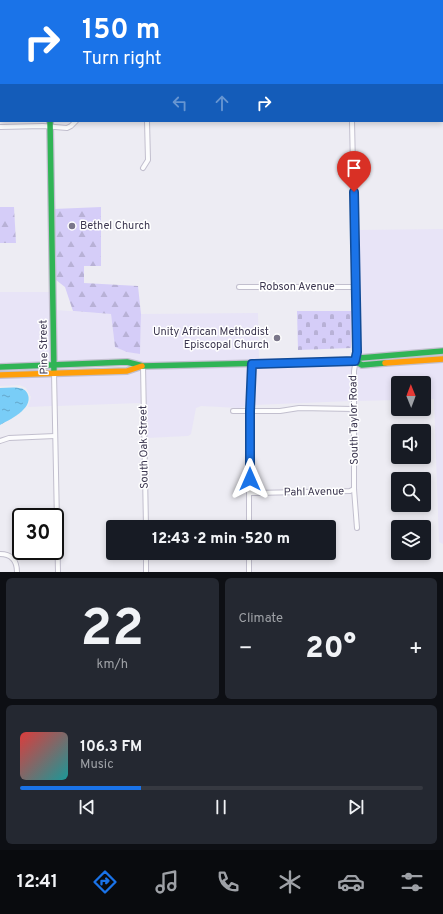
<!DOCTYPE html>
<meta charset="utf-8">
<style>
:root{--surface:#171b24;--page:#242831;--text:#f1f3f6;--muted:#9ea1a6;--line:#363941;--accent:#1a73e8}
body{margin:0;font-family:Overpass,sans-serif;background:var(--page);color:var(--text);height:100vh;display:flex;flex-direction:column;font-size:15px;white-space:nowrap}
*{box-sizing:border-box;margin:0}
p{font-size:13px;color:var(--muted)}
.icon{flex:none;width:22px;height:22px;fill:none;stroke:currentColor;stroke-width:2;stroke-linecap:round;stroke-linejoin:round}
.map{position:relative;height:572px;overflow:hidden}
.sheet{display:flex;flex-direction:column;gap:6px;padding:6px;background:#0d0f14;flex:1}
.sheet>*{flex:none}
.top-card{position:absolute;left:0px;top:0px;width:443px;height:122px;box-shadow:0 2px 6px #0003;background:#1a73e8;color:#fff;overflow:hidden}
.needle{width:26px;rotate:359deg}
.tools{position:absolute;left:391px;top:376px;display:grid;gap:8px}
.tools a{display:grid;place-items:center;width:40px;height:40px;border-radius:4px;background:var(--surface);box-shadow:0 2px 6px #0003;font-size:20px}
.speed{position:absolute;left:12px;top:508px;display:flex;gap:8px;font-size:20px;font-weight:700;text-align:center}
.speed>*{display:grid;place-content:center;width:52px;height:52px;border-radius:50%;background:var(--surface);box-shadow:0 2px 6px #0003;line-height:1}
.speed .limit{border:2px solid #111;border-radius:6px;background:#fff;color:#111}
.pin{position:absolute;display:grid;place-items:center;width:34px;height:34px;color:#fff;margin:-41px -17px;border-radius:50% 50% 50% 0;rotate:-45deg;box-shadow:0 0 4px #0007}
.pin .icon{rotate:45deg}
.me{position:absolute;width:44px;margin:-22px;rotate:0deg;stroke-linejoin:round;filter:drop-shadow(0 0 3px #0008)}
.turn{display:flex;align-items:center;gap:14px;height:84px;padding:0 16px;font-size:18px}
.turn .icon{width:52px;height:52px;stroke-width:2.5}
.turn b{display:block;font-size:28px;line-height:34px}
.lanes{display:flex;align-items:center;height:38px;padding:0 16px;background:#0003;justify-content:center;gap:20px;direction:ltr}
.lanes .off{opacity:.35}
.big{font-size:30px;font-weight:800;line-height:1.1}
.sheet .tile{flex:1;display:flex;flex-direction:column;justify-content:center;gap:6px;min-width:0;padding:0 14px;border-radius:6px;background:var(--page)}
.sheet .dial{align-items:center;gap:0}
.dial b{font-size:52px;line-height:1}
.song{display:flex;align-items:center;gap:12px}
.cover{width:48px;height:48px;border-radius:6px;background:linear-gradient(135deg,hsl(0 70% 55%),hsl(180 70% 35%))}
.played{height:4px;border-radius:2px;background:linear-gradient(90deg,var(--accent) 30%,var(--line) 30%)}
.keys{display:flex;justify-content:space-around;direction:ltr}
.heat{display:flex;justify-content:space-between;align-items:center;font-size:22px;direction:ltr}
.sheet .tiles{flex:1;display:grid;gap:6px;grid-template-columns:1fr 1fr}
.tile:last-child{grid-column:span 2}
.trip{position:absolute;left:106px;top:520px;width:230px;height:40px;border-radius:4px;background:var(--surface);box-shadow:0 2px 6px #0003;font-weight:800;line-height:40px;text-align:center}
.dock{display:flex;height:64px;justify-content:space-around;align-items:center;background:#090b0e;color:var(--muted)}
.dock .icon{width:28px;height:28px}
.dock .on{color:var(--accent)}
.dock b{font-size:18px;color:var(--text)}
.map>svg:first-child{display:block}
.built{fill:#e8e4f7}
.forest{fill:url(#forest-firs)}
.cemetery{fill:url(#cemetery-stones)}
.water{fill:url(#water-ripples)}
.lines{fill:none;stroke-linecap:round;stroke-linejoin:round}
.street-casing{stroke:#c2bfce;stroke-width:6}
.fast-casing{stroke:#c2bfce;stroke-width:8}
.slow-casing{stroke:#c2bfce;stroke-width:8}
.street{stroke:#fcfcfd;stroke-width:4}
.fast{stroke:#30b455;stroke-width:5.5}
.slow{stroke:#ff9f0a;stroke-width:5.5}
.route-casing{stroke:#114b97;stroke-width:10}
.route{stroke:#1a73e8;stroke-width:7}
.poi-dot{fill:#7a7689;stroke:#fff;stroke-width:1.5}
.labels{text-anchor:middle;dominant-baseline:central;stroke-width:3;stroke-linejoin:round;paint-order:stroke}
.poi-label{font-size:11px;fill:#3c3750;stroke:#fff;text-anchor:start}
.street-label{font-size:11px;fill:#3c3750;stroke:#fff}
</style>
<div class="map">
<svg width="443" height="572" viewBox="0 0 443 572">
<defs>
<pattern id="forest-firs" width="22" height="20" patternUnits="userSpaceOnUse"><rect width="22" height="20" fill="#d5cdf8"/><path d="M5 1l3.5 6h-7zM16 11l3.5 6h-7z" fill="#b8b1d6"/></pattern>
<pattern id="cemetery-stones" width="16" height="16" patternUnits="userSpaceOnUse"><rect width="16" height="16" fill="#d5cdf8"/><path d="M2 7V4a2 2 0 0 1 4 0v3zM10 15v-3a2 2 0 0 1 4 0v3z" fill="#b8b1d6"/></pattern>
<pattern id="water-ripples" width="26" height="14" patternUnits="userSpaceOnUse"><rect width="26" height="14" fill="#79cdf7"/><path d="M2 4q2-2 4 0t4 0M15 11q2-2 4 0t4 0" fill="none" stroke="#64a7ca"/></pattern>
</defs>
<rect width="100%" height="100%" fill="#edecf3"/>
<g class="built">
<polygon points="443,229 443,348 359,355 357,230"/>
<polygon points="0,292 50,292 51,362 0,364"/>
<polygon points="56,310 111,314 115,347 140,354 141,314 258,313 259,358 353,359 145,363 127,359 56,361"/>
<polygon points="443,362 443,544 439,542 434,399 424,399 424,383 398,383 398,400 357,401 356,371 357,366 362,368 376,368"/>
<polygon points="352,364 351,401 252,405 254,367"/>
<polygon points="249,367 247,406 239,408 201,406 196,408 191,434 188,436 147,438 145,369"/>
<polygon points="140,370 141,403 57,406 57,375 128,374"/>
<polygon points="51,376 52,406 28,407 31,397 26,388 20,385 0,386 0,378"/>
</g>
<g class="forest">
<polygon points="0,207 14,207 16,243 0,243"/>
<polygon points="101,207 101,266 84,266 84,283 138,286 141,314 140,354 127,352 115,347 111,314 73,311 65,287 56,280 54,209"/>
</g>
<polygon class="cemetery" points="297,311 351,311 351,348 298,350"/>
<path class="water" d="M0,388C6,388 13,387 19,388C23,388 27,391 28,395C33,409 9,420 0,425Z"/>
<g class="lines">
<defs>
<g id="street">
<polyline points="109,0 109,1"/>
<polyline points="350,0 350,1"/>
<polyline points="0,3 1,3"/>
<polyline points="0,67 1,67"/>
<polyline points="352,121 357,353 354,371 354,489 357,528"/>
<polyline points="0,127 43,126 67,128 71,126 76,121"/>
<polyline points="143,168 148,160 147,121"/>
<polyline points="239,287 356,287"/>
<polyline points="143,366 146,527"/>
<polyline points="54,373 58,572"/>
<polyline points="233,411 280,411 299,408 354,409"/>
<polyline points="0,441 9,438 55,436"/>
<polyline points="250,493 350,491 354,489"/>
<polyline points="249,527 249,411 252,364"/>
<polyline points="146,553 146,572"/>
<path d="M0,554C12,554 17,561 17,572"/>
<polyline points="249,572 249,553"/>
</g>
<g id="fast">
<polyline points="50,121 54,373"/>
<polyline points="355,361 360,358 443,351"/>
<polyline points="0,367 127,362 143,366 355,361 362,365 385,363"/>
</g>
<g id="slow">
<polyline points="47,0 47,1"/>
<polyline points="385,363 443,359"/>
<polyline points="0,375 127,371 142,366"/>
</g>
</defs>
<use href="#street" class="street-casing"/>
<use href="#fast" class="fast-casing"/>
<use href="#slow" class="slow-casing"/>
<use href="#street" class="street"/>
<use href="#fast" class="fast"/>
<use href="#slow" class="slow"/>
</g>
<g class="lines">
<defs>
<polyline id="route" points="250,479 250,411 252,364 355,361 357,352 354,192"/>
</defs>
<use href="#route" class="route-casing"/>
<use href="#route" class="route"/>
</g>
<g class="poi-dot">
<circle cx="72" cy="226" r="4"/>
<circle cx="277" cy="338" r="4"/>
</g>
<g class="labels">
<g class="poi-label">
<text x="80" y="226">Bethel Church</text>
<text x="269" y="332" text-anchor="end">Unity African Methodist<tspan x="269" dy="13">Episcopal Church</tspan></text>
</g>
<g class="street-label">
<text x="297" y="287">Robson Avenue</text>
<text transform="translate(44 347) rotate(-91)">Pine Street</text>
<text transform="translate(354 420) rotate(-91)">South Taylor Road</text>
<text transform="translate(144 447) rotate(-91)">South Oak Street</text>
<text transform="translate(314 492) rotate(-1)">Pahl Avenue</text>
</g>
</g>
</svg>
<div class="tools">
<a><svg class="needle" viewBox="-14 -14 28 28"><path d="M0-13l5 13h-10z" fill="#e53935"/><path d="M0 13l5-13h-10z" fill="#9ea1a6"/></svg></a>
<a><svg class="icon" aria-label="sound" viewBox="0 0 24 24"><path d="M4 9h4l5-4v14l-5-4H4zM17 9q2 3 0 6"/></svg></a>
<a><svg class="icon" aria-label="search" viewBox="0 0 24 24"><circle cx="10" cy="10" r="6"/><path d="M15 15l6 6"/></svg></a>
<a><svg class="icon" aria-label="layers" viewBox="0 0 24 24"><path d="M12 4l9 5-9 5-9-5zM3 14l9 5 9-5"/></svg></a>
</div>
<div class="speed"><div class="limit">30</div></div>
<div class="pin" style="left:354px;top:192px;background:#d93025"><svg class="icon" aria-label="arrive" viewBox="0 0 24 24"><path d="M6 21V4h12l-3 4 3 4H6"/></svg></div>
<svg class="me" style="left:250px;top:479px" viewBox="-20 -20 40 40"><path d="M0-17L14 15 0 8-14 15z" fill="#1a73e8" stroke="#fff" stroke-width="4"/></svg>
<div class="trip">12:43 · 2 min · 520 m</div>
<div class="top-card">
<div class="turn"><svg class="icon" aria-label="right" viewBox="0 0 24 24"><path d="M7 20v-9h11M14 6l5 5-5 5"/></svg><div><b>150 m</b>Turn right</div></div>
<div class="lanes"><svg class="icon off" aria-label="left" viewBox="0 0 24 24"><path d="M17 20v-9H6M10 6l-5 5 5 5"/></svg><svg class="icon off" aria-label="ahead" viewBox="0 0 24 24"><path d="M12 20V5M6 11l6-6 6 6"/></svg><svg class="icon" aria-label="right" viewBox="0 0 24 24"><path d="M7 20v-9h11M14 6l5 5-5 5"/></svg></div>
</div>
</div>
<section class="sheet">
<div class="tiles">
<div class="tile dial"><b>22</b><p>km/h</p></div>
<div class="tile"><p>Climate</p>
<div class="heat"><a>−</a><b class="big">20°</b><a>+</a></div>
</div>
<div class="tile">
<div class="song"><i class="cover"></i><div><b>106.3 FM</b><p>Music</p></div></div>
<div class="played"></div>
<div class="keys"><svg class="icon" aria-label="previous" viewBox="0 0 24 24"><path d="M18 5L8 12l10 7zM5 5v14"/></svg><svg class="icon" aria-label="pause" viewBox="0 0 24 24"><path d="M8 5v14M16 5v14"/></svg><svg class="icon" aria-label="next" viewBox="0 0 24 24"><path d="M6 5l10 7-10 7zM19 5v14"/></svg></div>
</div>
</div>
</section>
<nav class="dock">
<b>12:41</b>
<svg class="icon on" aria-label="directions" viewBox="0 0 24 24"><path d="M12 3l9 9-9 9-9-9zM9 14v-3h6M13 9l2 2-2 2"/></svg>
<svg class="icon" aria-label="music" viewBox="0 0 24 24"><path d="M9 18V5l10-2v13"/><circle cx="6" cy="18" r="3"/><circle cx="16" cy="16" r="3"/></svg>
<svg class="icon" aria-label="phone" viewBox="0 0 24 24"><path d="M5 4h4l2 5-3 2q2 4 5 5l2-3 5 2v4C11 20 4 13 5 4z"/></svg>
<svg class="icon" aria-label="climate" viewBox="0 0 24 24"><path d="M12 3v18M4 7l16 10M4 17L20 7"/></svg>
<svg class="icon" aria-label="car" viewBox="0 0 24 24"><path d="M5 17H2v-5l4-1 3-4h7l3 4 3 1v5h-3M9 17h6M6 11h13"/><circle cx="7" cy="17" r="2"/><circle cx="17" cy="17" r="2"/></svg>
<svg class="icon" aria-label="filters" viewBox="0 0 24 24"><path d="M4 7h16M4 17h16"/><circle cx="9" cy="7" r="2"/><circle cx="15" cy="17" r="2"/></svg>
</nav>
